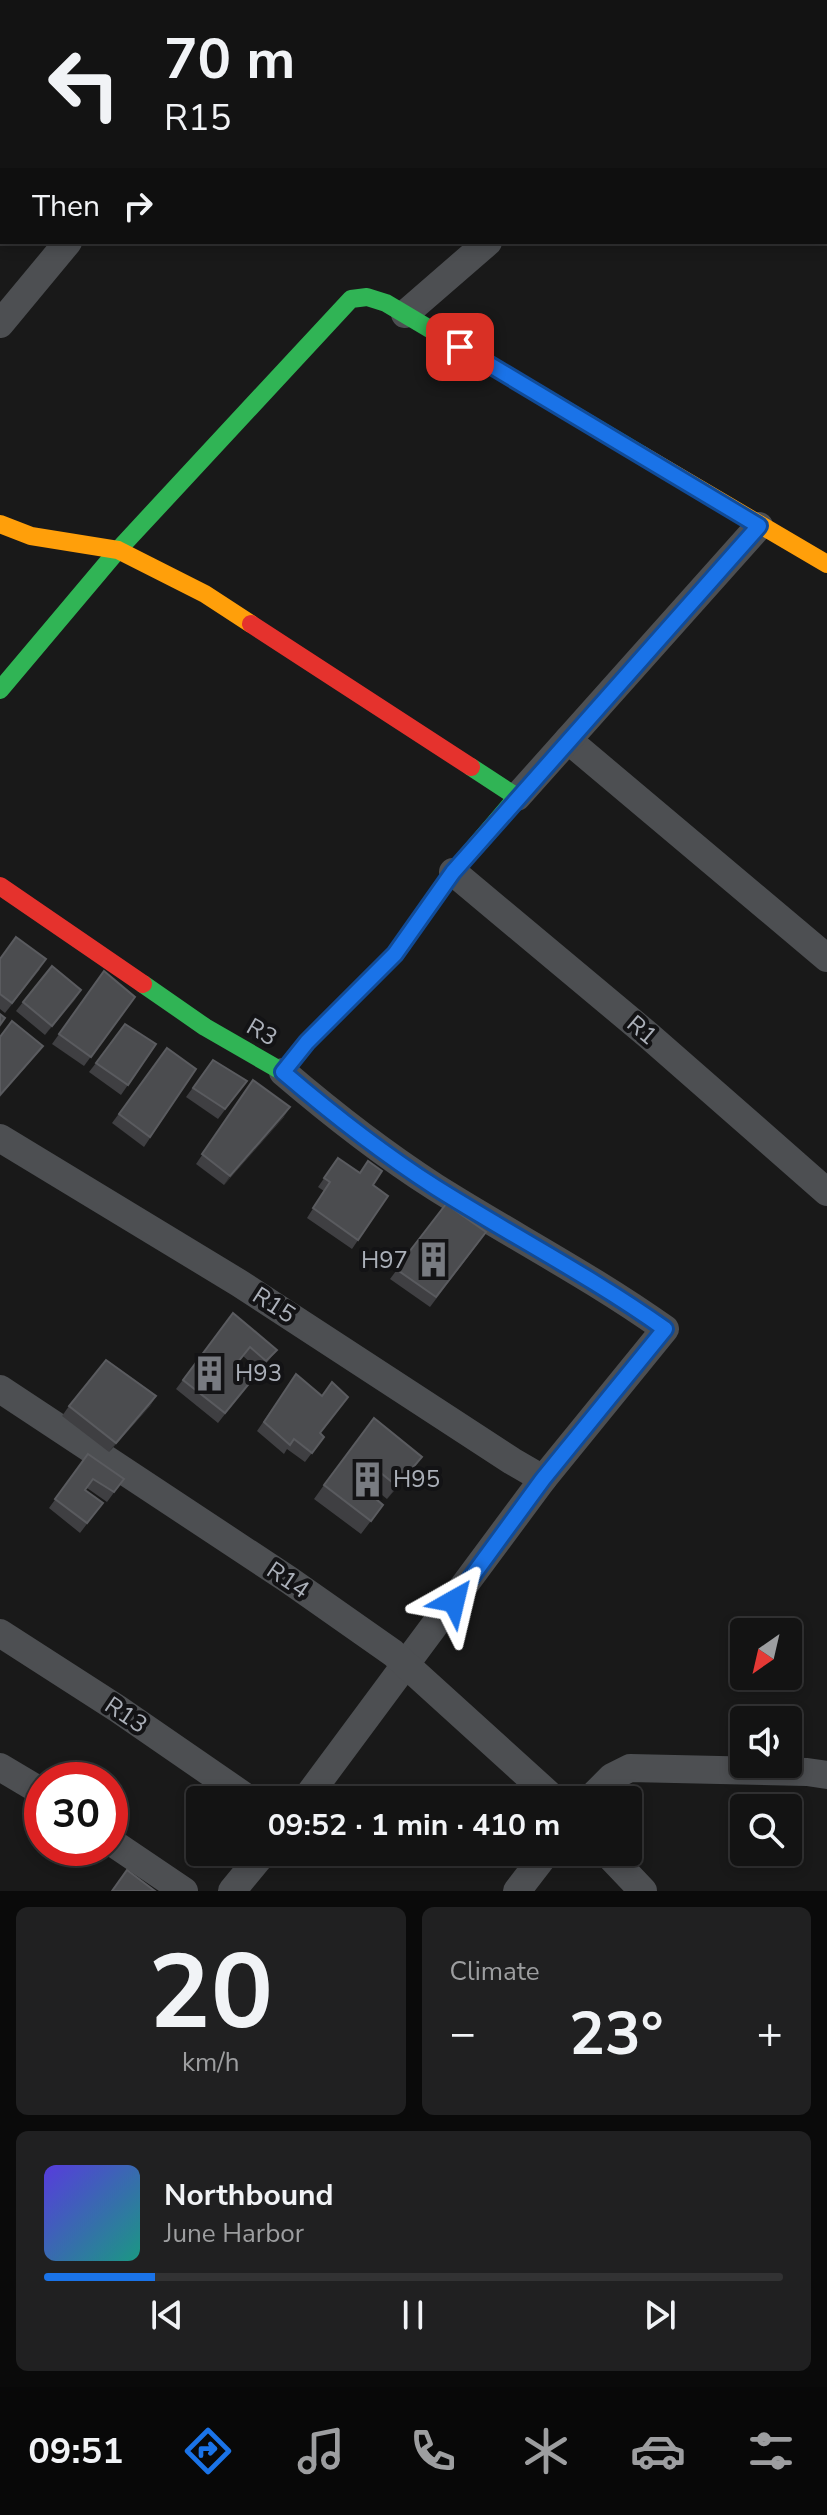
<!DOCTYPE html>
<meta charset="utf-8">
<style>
:root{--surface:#131313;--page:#202021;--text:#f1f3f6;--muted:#9d9ea0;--line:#323233;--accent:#1a73e8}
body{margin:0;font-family:"Nunito Sans",sans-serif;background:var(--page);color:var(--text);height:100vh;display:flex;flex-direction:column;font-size:30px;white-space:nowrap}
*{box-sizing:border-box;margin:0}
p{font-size:26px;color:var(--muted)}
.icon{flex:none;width:44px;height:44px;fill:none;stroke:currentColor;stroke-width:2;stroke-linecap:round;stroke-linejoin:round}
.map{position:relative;height:1891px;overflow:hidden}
.panel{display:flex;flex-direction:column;gap:16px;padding:16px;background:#0a0a0a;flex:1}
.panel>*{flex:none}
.guide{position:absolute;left:0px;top:0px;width:828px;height:244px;box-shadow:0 4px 12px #0003,0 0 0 2px var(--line);background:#131313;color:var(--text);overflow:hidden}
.needle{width:52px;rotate:214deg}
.buttons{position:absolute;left:730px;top:1618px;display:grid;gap:16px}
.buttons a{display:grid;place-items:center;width:72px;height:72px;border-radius:8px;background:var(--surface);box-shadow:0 4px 12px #0003,0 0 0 2px var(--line);font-size:40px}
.speed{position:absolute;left:24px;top:1762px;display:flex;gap:16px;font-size:40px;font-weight:700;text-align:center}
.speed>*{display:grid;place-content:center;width:104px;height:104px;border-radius:50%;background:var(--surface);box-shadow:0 4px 12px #0003,0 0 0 2px var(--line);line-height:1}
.speed .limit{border:12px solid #d22;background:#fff;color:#111}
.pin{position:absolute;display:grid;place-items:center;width:68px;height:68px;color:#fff;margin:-34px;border-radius:16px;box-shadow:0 4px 12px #0006}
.me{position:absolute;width:88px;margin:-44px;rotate:37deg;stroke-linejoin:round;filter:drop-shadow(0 0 6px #0008)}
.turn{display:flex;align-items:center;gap:28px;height:168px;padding:0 32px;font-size:36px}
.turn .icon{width:104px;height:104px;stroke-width:2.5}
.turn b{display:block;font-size:56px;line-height:68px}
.then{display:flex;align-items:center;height:76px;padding:0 32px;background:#0003;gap:16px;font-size:30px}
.big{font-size:60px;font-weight:700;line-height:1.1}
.panel .card{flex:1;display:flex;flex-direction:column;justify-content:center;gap:12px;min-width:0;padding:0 28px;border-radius:12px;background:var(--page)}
.panel .dial{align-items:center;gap:0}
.dial b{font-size:104px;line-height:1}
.song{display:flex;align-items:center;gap:24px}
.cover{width:96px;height:96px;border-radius:12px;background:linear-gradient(135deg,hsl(250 70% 55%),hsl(170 70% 35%))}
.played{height:8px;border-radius:4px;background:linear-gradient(90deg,var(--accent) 15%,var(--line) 15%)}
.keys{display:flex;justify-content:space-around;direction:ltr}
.heat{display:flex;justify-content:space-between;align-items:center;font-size:44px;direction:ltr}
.panel .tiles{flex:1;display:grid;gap:16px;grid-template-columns:1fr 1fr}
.card:last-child{grid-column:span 2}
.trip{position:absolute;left:186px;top:1786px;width:456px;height:80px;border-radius:8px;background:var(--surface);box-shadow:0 4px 12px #0003,0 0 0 2px var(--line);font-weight:700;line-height:80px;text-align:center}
.menu{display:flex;height:128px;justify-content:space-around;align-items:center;background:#080808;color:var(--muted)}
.menu .icon{width:56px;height:56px}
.menu .selected{color:var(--accent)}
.menu b{font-size:36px;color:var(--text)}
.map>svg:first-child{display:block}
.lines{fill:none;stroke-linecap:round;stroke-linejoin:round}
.street{stroke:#4d4f52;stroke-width:28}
.fast{stroke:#30b455;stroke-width:18}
.slow{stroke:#ff9f0a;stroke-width:18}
.jam{stroke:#e5322d;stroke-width:18}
.wall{fill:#3f3f42}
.shaded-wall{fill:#2b2b2c}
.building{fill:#4b4c4f;stroke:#5a5b5f;stroke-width:2}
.route-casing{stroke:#114b97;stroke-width:20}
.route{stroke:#1a73e8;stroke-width:14}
.labels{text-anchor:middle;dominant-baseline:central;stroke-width:8;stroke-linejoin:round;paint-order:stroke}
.street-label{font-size:24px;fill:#abb0b9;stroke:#131315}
.poi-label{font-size:24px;fill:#abb0b9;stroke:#131315;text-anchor:start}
</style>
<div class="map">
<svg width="827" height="1891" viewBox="0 0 827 1891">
<rect width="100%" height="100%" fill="#191919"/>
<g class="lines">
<g class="street">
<polyline points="43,0 48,2"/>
<polyline points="348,0 350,2"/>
<polyline points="493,0 494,2"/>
<polyline points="687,0 689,2"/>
<polyline points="97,2 98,0"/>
<polyline points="259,2 260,0"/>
<polyline points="370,2 372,0"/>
<polyline points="0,152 2,149"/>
<polyline points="0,193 2,194"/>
<polyline points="405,314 488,242"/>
<polyline points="0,324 68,242"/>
<polyline points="568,740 827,958"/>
<polyline points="517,797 759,526"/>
<polyline points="453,872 648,1035 827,1192"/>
<path d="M283,1072C331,1113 382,1153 435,1187C511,1235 592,1277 665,1329L543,1479"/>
<polyline points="0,1138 239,1283 512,1461 543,1479 305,1800"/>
<polyline points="0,1389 289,1580 393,1653 555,1800"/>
<polyline points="0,1633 118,1709 250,1800"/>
<polyline points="0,1767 42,1792"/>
<polyline points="589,1800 612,1777 630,1768 807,1772 827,1775"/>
<polyline points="110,1841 184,1891"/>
<polyline points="606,1852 643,1891"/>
<polyline points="232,1891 264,1852"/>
<polyline points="517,1891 547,1852"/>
</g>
<g class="fast">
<polyline points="0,690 118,550 351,299 367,297 386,303 642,455"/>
<polyline points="143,984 205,1027 283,1072 307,1042 395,954 453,872 517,797 471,767"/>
</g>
<g class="slow">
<polyline points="642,455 827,564"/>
<polyline points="0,524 31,536 118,550 205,594 251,624"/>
</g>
<g class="jam">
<polyline points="251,624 471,767"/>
<polyline points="0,886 143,984"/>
</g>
</g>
<g class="wall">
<polygon points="0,959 40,969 5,1013 0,1009"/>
<polygon points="104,971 135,997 84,1066 52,1044"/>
<polygon points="81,990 45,1035 16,1011 23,1002"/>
<polygon points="156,1044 121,1095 89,1072 96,1063"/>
<polygon points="167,1048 196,1069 144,1147 112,1123"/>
<polygon points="213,1060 247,1081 218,1119 186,1097"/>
<polygon points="253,1080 284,1117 224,1185 196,1164"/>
<polygon points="338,1158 388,1196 352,1249 307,1218 324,1191 318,1187"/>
<polygon points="446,1204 479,1242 430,1307 390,1279"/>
<polygon points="233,1313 277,1350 260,1371 243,1356 235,1367 252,1380 218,1423 176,1389"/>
<polygon points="296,1374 320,1433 324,1437 305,1462 287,1449 284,1454 257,1431"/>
<polygon points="156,1396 150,1406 109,1452 62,1416 69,1406"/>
<polygon points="88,1454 124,1479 107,1502 87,1488 85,1490 103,1503 80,1533 49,1508"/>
<polygon points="422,1457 412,1470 387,1499 372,1487 368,1493 383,1505 361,1534 314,1499 324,1485"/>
</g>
<g class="shaded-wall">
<polygon points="81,990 75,1000 45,1035 52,1026"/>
<polygon points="43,1046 36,1055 0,1097 0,1095"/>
<polygon points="290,1107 284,1117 224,1185 230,1176"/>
<polygon points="156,1396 150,1406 109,1452 116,1443"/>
<polygon points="422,1457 412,1470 387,1499 397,1486"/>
</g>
<g class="building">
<polygon points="16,937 46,959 12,1003 0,994 0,959"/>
<polygon points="52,966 81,990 52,1026 23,1002"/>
<polygon points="104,971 135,997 91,1057 59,1034"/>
<polygon points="0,1014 5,1018 0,1025"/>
<polygon points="12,1021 43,1046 0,1095 0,1037"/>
<polygon points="125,1024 156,1044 128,1085 96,1063"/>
<polygon points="167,1048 196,1069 150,1137 119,1114"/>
<polygon points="213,1060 247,1081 225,1109 193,1088"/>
<polygon points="253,1080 290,1107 230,1176 202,1154"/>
<polygon points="338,1158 360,1173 368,1161 382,1171 373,1185 388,1196 358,1240 313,1208 330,1182 324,1178"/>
<polygon points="446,1204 486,1232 436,1297 396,1269"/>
<polygon points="233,1313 277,1350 266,1361 250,1347 234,1367 252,1380 225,1413 183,1380"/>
<polygon points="106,1360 156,1396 116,1443 69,1406"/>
<polygon points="296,1374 322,1396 332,1382 348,1397 320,1433 324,1437 312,1453 294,1439 290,1445 264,1422"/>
<polygon points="374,1418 422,1457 397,1486 382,1474 368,1492 383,1505 371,1521 324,1485"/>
<polygon points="88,1454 124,1479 114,1492 93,1479 85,1490 103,1503 87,1523 55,1499"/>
<polygon points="127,1870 155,1891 112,1891"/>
</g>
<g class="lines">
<defs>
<path id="route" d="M454,1601L543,1479L665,1329C592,1277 511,1235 435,1187C382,1153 331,1113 283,1072L307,1042L395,954L453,872L759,526L460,347"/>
</defs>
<use href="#route" class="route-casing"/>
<use href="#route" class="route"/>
</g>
<defs>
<symbol id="building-bare" viewBox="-9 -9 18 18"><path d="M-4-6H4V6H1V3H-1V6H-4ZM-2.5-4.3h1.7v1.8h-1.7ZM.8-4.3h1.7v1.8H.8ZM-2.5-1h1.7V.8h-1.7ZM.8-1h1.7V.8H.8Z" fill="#787b81" stroke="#131315" stroke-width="2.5" paint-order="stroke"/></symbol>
</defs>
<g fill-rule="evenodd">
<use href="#building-bare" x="408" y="1234" width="51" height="51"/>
<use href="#building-bare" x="184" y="1348" width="51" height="51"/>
<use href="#building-bare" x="342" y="1454" width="51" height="51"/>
</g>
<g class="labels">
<g class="street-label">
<text transform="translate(642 1030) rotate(40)">R1</text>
<text transform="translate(262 1032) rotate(30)">R3</text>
<text transform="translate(274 1305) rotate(33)">R15</text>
<text transform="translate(288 1580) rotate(34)">R14</text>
<text transform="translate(126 1715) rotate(34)">R13</text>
</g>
<g class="poi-label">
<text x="408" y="1260" text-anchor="end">H97</text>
<text x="235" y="1373">H93</text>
<text x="393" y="1479">H95</text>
</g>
</g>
</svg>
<div class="buttons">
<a><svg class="needle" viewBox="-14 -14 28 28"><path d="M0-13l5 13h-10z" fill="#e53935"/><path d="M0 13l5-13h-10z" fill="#9d9ea0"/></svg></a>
<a><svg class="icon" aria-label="sound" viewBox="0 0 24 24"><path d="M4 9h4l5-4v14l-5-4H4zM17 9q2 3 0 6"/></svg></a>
<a><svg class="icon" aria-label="search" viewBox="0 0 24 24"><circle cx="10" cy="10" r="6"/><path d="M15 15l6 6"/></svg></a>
</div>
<div class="speed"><div class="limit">30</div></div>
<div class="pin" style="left:460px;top:347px;background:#d93025"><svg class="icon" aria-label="arrive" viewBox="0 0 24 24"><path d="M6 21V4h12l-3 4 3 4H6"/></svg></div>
<svg class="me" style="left:454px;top:1601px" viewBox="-20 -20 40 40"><path d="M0-17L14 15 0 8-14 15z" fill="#1a73e8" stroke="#fff" stroke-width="4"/></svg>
<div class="trip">09:52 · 1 min · 410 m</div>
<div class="guide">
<div class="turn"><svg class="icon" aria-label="left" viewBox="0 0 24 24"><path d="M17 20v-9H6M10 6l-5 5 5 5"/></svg><div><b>70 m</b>R15</div></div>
<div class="then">Then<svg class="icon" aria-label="right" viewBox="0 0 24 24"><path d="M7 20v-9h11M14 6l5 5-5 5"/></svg></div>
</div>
</div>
<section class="panel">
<div class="tiles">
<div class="card dial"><b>20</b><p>km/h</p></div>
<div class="card"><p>Climate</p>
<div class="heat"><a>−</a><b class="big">23°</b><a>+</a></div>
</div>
<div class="card">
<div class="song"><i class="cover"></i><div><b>Northbound</b><p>June Harbor</p></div></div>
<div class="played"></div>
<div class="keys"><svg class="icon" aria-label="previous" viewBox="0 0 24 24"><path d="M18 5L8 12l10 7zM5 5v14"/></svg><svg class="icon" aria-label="pause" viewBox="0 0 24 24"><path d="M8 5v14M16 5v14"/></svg><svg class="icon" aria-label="next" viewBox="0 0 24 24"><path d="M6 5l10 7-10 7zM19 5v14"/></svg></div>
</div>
</div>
</section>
<nav class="menu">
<b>09:51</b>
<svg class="icon selected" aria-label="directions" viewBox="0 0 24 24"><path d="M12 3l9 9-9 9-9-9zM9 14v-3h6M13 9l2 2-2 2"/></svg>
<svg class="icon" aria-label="music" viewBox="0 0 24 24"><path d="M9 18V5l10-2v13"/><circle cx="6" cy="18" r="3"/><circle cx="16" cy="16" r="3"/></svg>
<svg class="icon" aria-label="phone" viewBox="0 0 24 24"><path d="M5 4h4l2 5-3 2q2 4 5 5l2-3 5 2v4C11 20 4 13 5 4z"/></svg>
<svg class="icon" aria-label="climate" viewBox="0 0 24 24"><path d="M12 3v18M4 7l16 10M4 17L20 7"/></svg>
<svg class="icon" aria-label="car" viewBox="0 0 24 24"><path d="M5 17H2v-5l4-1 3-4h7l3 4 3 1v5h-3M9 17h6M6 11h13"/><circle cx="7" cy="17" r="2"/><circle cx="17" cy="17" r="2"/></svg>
<svg class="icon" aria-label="filters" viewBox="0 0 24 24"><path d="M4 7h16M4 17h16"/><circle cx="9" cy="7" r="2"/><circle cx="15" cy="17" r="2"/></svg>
</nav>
